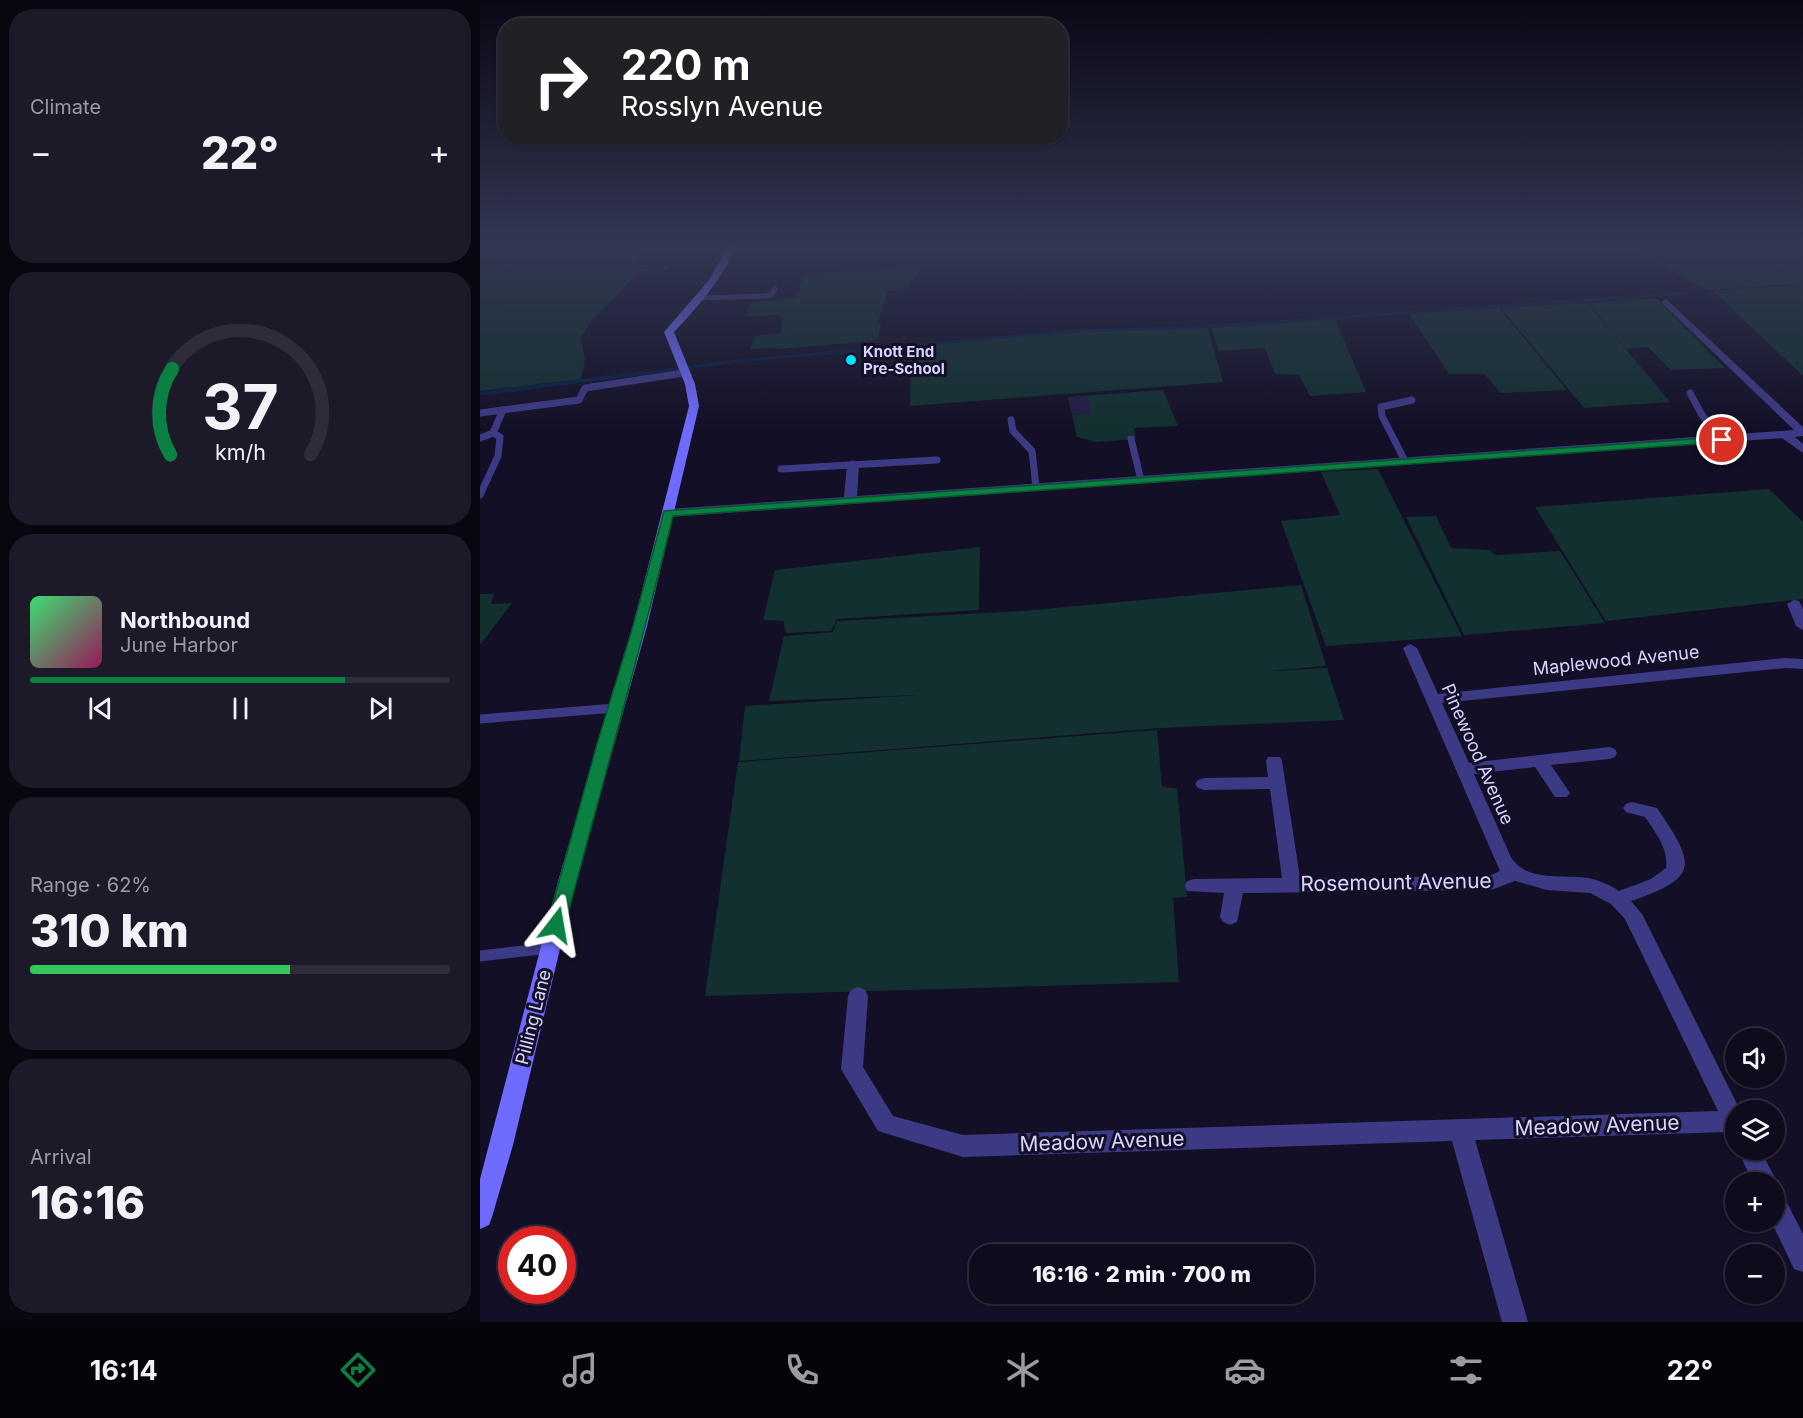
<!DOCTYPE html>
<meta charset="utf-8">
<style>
:root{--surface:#0e0b1c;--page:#1c1929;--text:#f1f3f6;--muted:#9b9ba3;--line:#2e2b3b;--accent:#0b8043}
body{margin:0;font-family:Inter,sans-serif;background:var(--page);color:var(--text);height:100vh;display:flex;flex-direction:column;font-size:22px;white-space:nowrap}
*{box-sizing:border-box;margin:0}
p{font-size:20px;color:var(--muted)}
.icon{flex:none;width:33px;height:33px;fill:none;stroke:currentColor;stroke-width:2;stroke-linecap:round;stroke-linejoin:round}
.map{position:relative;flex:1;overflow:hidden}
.sheet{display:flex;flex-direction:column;gap:9px;padding:9px;background:#08060f;width:480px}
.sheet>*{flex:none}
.hud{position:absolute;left:18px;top:18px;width:570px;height:126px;border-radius:24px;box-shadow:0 2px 4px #0004,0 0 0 2px var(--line);background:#202124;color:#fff;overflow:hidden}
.controls{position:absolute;left:1245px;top:1028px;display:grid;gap:12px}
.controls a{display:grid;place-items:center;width:60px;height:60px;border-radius:50%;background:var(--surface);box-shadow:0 2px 4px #0004,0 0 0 2px var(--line);font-size:30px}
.speed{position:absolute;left:18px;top:1226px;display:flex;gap:12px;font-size:30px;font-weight:700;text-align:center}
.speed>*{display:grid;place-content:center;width:78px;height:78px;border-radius:50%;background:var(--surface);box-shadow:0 2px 4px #0004,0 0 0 2px var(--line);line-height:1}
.speed .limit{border:9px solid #d22;background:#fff;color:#111}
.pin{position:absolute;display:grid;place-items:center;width:51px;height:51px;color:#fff;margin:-26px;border:3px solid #fff;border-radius:50%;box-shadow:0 2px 6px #0007}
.me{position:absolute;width:66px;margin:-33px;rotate:14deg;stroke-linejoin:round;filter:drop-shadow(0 0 4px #0008)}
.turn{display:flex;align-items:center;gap:21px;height:126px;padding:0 24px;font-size:27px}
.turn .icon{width:78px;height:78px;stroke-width:2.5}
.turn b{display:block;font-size:42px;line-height:51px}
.big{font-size:45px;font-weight:800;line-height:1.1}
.sheet .widget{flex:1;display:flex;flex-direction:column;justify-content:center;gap:9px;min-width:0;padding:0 21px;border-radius:24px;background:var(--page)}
.sheet .dial{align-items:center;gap:0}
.dial svg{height:156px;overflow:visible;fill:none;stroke:var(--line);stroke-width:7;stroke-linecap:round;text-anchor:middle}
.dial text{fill:var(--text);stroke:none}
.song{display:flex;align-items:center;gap:18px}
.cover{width:72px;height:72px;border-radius:9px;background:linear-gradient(135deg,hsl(140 70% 55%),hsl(330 70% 35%))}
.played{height:6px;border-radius:3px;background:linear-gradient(90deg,var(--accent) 75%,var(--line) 75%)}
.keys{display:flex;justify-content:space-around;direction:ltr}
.heat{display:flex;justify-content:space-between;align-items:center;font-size:33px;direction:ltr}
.charge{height:9px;border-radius:4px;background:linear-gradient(90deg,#34c759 62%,var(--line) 0)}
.trip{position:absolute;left:489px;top:1244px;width:345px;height:60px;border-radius:24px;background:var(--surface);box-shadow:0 2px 4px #0004,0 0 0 2px var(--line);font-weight:800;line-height:60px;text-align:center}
.menu{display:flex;height:96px;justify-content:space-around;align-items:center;background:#06040b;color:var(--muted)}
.menu .icon{width:42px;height:42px}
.menu .current{color:var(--accent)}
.menu b{font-size:27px;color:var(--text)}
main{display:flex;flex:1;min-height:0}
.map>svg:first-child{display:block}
.green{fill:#12302f}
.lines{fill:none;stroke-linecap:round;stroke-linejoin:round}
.stream-far1{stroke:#0a1f44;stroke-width:3}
.stream{stroke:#0a1f44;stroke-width:4}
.building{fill:#241b47}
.lane-far3{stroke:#3d3a85;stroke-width:5}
.lane-far2{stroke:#3d3a85;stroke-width:7}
.lane-far1{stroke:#3d3a85;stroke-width:9}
.lane{stroke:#3d3a85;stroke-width:11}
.street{fill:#3d3a85;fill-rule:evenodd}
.secondary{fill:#6f6bff;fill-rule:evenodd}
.route{fill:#0b8043;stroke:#07532c;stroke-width:1.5}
.poi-dot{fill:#00e5ff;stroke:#130f26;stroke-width:2}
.labels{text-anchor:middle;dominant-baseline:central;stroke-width:6;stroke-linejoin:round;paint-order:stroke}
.far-poi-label{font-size:15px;font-weight:bold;fill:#d9d4ff;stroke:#130f26;text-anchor:start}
.street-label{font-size:18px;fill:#d9d4ff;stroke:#130f26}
.near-street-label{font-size:21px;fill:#d9d4ff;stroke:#130f26}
</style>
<main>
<section class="sheet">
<div class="widget"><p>Climate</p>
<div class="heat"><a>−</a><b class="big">22°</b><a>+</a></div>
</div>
<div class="widget dial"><svg viewBox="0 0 100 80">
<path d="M14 69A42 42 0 1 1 86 69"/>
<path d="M14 69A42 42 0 0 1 15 25" stroke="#0b8043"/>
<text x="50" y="56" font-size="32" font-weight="700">37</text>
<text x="50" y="72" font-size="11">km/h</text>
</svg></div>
<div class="widget">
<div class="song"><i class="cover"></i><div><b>Northbound</b><p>June Harbor</p></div></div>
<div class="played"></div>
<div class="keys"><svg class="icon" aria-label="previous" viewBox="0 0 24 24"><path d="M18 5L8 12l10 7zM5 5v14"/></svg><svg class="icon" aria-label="pause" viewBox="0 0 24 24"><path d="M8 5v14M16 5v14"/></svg><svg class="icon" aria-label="next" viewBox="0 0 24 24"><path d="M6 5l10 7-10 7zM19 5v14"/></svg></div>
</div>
<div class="widget"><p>Range · 62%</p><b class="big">310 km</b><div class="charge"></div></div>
<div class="widget"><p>Arrival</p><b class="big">16:16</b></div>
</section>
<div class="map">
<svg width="1323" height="1322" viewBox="0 0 1323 1322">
<rect width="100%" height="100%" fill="#130f26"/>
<g class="green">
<polygon points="0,245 170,245 154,266 186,266 187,270 160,271 113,319 101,337 105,361 101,379 0,391"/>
<polygon points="1323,245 1323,283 1228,290 1145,246"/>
<polygon points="443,265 426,289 408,291 397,323 401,324 398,338 392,341 299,349 297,348 270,349 275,336 318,332 301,333 302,318 299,315 266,317 269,303 315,298 325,275"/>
<polygon points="1323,285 1323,376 1233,291"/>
<polygon points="1176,298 1245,368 1191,370 1168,347 1145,348 1109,303"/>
<polygon points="1107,303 1190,402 1104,408 1021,308"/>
<polygon points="1019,308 1087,390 1020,393 1005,374 969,374 929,314"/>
<polygon points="855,319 886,392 830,396 819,375 795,374 785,348 739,351 731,328"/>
<polygon points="728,328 743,382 430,406 431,345 602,332"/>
<polygon points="683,390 698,426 654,428 656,439 617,442 597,437 588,397"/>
<polygon points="898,469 982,636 846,646 801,521 860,515 841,472"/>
<polygon points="1289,489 1323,522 1323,599 1126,621 1055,507"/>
<polygon points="956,516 971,548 1009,550 1016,555 1080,551 1125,623 984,635 926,517"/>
<polygon points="500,547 499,610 357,619 351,631 305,633 304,621 283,620 295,570"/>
<polygon points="821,585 846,666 788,671 847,668 864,720 681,728 259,761 265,706 439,695 289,701 304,636 353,632 357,621 543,611"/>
<polygon points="0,594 14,594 11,604 32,603 0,645"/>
<polygon points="677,730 682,787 697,788 707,897 693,898 699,982 225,996 258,762"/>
</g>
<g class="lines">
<polyline class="stream-far1" points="150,375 258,361 594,331 706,328 1207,293"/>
<polyline class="stream" points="0,394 162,373"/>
</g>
<polygon class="building" points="607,397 611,414 593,415 589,398"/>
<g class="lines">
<g class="lane-far3">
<polyline points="221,298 285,296 291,295 295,289"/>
<polyline points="194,375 206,373"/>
</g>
<g class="lane-far2">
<polyline points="1210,393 1222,415 1242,440"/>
<polyline points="0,413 99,400 105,388 204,373"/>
<polyline points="531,420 533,431 552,451 556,487"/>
<polyline points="0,438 13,433 23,410"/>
<polyline points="651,439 661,480"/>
<polyline points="925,461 902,416 901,407 932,400"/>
<polyline points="301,469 457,460"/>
<polyline points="0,495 18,456 20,437 13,433"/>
</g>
<polyline class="lane-far1" points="0,719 135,708"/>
<polyline class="lane" points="0,956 70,948"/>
<g class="street">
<polygon points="1186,299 1323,427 1323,436 1315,437 1323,444 1323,453 1302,438 188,517 182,513 188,509 364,497 367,464 373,460 379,464 377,496 1314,430 1183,304 1181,302"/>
<polygon points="1314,600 1319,601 1323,609 1323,630 1316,626 1307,604"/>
<path d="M930,644L937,648L958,694L1305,658L1323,659V669L1305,668L962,703L989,763L1129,747L1135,749L1137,753L1135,757L1129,759L1071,765L1090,793L1087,797H1075L1055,767L994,774L1030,855C1044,883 1083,874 1108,878C1119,880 1130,885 1139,891L1171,879L1186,868C1189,849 1175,832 1165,817L1146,812L1143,808L1146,804L1152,802L1177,808C1215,864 1221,877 1151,901L1162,914L1260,1110H1256V1135L1248,1132L995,1140L1048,1322H1022L972,1141L483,1157L398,1131L361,1069L368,996L371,990L378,987L385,990L388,996L383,1067L413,1116L483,1135L1238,1111L1145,919L1131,904L1110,893L1067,890L1035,881L1011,890L763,893L757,922L750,925L743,922L740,917L744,893L707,891L705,886L707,881L714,879L802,878L790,789L724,790L718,788L715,784L718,780L724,778L788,777L786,761L788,757H800L802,761L820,878L1009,876L1020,871L923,648Z"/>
<polygon points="1257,1149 1280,1149 1297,1182 1294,1187 1294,1182 1273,1182"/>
<polygon points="1294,1190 1302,1193 1323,1234 1323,1272 1314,1269 1291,1221 1294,1221"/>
</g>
<path class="secondary" d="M249,245H257C242,279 219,306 194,332L215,384L219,406L167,626L97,878L33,1145L12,1217L9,1225L0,1229V1179L79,878L153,626L209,406L205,384L184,332L229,280Z"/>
</g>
<linearGradient id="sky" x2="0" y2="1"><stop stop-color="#0a0815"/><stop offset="0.57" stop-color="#333752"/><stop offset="1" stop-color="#333752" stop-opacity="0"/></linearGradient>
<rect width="1323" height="430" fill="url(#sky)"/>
<path class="route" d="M1242,437L1248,440L1246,442L193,516C160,653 121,788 85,925L82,930L76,932L70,930L67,925L117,744L153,626L184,511Z"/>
<circle class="poi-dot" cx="371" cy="360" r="6"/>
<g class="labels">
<g class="far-poi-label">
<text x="383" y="351">Knott End<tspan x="383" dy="17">Pre-School</tspan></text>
</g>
<g class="street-label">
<text transform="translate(1136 660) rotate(-6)">Maplewood Avenue</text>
<text transform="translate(998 754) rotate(66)">Pinewood Avenue</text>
<text transform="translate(53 1017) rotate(-76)">Pilling Lane</text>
</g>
<g class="near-street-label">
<text transform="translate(916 882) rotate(-1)">Rosemount Avenue</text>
<text transform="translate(1117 1125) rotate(-2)">Meadow Avenue</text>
<text transform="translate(622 1141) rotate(-2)">Meadow Avenue</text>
</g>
</g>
</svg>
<div class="controls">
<a><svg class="icon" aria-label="sound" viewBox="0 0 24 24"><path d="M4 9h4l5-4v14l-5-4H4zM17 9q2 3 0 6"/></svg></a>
<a><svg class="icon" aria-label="layers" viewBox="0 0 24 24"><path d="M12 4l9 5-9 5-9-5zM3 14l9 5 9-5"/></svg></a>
<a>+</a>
<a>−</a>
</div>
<div class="speed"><div class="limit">40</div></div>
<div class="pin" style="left:1242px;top:440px;background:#d93025"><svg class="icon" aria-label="arrive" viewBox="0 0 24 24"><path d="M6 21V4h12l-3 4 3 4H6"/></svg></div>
<svg class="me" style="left:76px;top:925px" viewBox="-20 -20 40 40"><path d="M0-17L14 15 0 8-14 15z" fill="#0b8043" stroke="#fff" stroke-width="4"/></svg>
<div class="trip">16:16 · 2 min · 700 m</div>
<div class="hud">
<div class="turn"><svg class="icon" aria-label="right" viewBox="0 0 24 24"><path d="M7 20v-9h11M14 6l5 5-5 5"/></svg><div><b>220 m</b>Rosslyn Avenue</div></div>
</div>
</div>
</main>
<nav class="menu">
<b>16:14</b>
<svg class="icon current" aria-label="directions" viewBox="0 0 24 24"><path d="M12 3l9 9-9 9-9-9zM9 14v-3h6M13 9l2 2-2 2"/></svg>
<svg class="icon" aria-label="music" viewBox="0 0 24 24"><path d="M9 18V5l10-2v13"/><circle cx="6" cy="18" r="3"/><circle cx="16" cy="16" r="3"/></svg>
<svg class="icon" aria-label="phone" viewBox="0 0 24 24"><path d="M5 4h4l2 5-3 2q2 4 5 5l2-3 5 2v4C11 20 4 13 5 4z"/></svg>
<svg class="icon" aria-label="climate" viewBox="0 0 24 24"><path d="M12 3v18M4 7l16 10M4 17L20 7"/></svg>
<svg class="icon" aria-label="car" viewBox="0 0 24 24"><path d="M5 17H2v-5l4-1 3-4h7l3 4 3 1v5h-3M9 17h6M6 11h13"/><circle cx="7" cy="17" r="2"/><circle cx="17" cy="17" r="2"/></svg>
<svg class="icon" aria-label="filters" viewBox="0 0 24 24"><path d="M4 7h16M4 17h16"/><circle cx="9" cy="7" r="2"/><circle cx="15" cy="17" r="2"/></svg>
<b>22°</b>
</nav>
